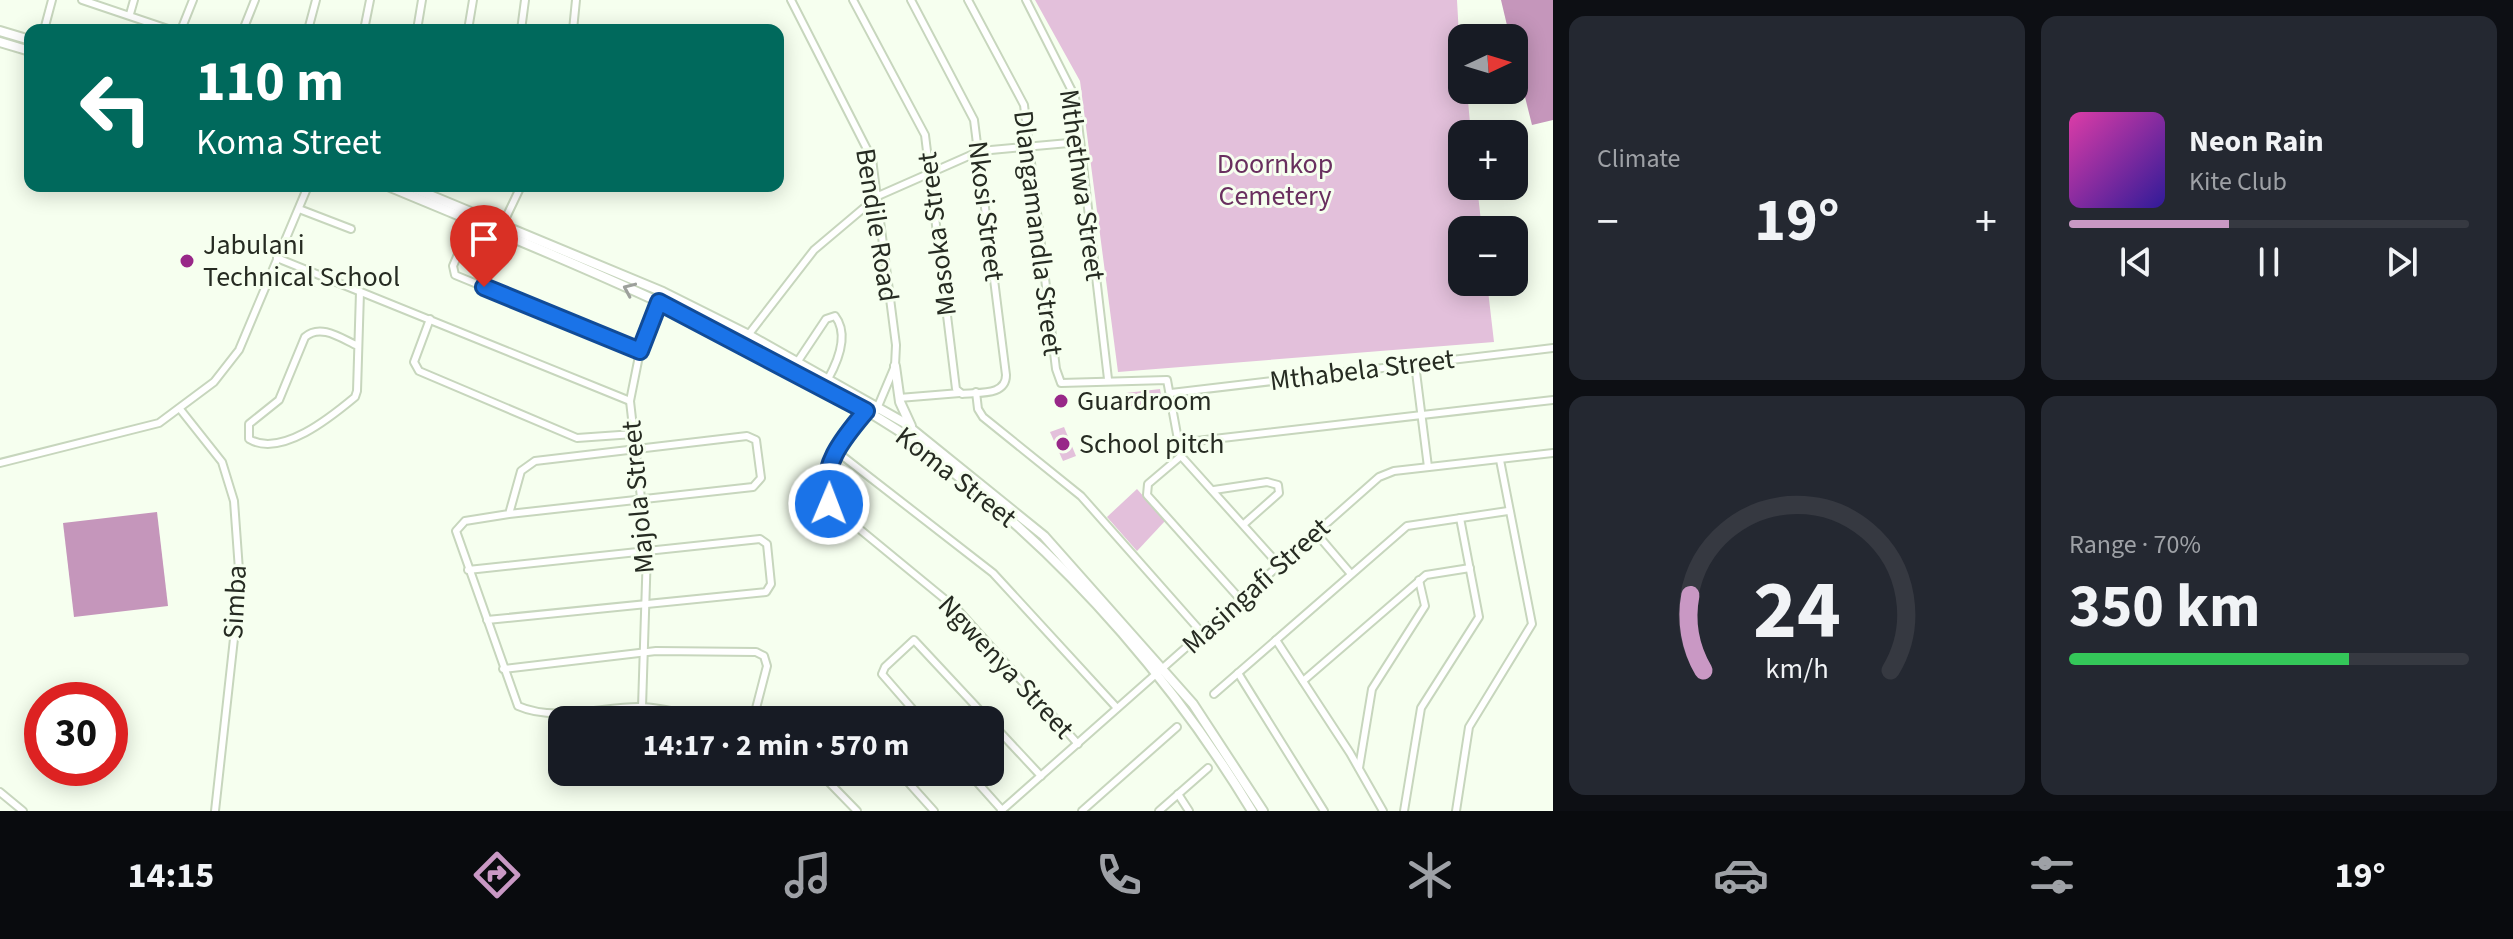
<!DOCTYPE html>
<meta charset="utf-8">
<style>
:root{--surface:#171b24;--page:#242831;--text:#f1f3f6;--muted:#9ea1a6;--line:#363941;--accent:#c998c4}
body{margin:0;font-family:"Source Sans 3",sans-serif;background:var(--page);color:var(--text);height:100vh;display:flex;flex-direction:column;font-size:30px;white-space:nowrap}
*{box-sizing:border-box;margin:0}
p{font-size:26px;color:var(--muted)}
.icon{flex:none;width:44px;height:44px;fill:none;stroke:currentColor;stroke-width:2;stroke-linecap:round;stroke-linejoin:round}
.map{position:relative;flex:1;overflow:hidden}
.drawer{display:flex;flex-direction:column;gap:16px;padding:16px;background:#0d0f14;width:960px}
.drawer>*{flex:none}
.hud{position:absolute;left:24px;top:24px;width:760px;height:168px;border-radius:16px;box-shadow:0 4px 20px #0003;background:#00695c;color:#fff;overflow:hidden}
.needle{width:52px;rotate:86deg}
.controls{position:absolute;left:1448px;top:24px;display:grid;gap:16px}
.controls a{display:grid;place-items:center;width:80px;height:80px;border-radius:16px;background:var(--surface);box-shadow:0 4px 20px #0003;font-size:40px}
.speed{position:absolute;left:24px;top:682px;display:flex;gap:16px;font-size:40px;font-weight:700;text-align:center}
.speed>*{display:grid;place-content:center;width:104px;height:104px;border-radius:50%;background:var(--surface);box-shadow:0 4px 20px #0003;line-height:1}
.speed .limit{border:12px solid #d22;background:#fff;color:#111}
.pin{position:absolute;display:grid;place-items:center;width:68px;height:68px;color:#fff;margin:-82px -34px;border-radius:50% 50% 50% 0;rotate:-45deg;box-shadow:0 0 8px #0007}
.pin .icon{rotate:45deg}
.me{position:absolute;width:88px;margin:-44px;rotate:1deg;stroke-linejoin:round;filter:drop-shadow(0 0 6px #0008)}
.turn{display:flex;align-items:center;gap:28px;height:168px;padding:0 40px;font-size:36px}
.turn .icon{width:104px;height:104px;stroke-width:2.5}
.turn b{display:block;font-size:56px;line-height:68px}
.big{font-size:60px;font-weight:700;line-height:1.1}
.drawer .card{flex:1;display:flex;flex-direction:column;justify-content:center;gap:12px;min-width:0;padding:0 28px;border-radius:16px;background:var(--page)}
.drawer .dial{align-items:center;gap:0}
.dial svg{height:208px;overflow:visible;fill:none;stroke:var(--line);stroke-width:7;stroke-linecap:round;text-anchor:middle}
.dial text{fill:var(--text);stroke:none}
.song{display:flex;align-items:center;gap:24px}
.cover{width:96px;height:96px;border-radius:12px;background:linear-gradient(135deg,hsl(320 70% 55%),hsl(250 70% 35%))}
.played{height:8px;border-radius:4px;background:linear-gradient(90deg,var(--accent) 40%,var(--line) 40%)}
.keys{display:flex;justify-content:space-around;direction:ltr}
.heat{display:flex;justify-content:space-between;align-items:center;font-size:44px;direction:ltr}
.charge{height:12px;border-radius:6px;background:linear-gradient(90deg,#34c759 70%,var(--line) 0)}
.drawer .tiles{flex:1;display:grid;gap:16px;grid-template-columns:repeat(2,1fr)}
.trip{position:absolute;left:548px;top:706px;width:456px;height:80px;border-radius:16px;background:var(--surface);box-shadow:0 4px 20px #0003;font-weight:700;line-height:80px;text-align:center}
.dock{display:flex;height:128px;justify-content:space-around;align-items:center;background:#090b0e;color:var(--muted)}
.dock .icon{width:56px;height:56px}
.dock .current{color:var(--accent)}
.dock b{font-size:36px;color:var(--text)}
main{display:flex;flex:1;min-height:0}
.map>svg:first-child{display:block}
.green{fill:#e3c0db}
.water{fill:#c596bb}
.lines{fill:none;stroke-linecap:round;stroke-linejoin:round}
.minor-casing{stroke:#c7d6bd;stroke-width:10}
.major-casing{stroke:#c7d6bd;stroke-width:12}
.minor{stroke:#fff;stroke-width:6}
.major{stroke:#fff;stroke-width:8}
.oneway{stroke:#9da09c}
.route-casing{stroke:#114b97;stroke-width:20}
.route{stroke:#1a73e8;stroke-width:14}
.poi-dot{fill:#982888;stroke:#f6ffef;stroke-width:3}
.labels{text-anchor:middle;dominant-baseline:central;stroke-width:6;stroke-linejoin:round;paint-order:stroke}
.park-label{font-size:28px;fill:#692f5f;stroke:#f6ffef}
.street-label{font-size:28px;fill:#262b22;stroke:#f6ffef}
.poi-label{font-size:28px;fill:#262b22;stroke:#f6ffef;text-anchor:start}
</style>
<main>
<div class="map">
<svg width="1553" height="811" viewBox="0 0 1553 811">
<rect width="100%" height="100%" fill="#f6ffef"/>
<g class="green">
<polygon points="1035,0 1457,0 1462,90 1467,90 1471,134 1462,134 1462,186 1477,186 1482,230 1462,230 1462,282 1487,282 1494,342 1118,372 1080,81"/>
<polygon points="1160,389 1162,401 1127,407 1126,393"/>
<polygon points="1064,427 1076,456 1063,461 1050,432"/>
<polygon points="1137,489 1165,521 1137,551 1107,517"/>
</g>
<g class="water">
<polygon points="1501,0 1553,0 1553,120 1532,125 1514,53 1514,38 1510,38"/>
<polygon points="157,512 168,606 74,617 63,523"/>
</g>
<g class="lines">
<defs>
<g id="minor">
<polyline points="82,0 171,30"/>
<polyline points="791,0 872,159 896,345 895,366 876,411"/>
<path d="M853,0L925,135L956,389L962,394C979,392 1006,396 1006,375L974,120L911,0"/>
<polyline points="968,0 1024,105 1056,369 1061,383 1167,380 1181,456 1279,565"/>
<polyline points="1026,0 1075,97 1108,379"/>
<polyline points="130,14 134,0"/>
<polyline points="44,30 52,0"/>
<polyline points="181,30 193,0"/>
<polyline points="243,30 255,0"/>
<polyline points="308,30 316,0"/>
<polyline points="364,30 370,0"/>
<polyline points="417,30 422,0"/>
<polyline points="468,30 473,0"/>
<polyline points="521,30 525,0"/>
<polyline points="573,30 576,0"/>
<polyline points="299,209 351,229"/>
<polyline points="472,221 453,266 455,275 640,351"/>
<polyline points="502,226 521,186"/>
<polyline points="277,258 630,401"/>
<polyline points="430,319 414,362 419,371 577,438 634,434"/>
<polyline points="742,343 814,250 878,196 980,151 1080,142"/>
<path d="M358,346C342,339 321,323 305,337L279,400L249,424V439C281,458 331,417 355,397L357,391L360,292"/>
<path d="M796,364L826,319L835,316C849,334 838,361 828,379"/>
<polyline points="1415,364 1428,467"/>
<polyline points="976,392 978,409 983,417 1081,496 1203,634"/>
<polyline points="1171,393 1553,348"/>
<polyline points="899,398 960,393"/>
<polyline points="180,409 222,462 234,501 240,584 215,811"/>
<path d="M866,411C845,437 818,467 829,504L958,610L1078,744"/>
<polyline points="1179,443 1553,400"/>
<polyline points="836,451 993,573 1117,708"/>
<polyline points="1181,456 1148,484 1147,495 1240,599"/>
<polyline points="0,463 159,423 214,382 239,350 308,186"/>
<polyline points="1214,490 1267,482 1278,485 1279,493 1244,524"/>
<path d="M509,514L521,471L535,461L747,436L756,440L761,478L753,487L509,514L465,521L456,531L518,706C554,722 601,707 639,707C661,707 686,715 708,720"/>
<polyline points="1316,533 1351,574"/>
<polyline points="468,570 760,539 767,544 771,584 766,592 487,620"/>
<polyline points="1276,640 1350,753 1383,811"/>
<polyline points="503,669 656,651 756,652 764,656 767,666 753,720"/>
<polyline points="1238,673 1324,811"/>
<polyline points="1303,681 1426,575 1470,568"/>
<polyline points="1214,694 1407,526 1508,511"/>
<polyline points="642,707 647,551 630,401 640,351 663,292"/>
<polyline points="922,720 882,674 885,667 914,640 1041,776"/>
<polyline points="1359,768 1372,689 1425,606 1419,580"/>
<polyline points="819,772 857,811"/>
<polyline points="899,772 934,811"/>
<polyline points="968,772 1002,810"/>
<polyline points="0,792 23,811"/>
<polyline points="1178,794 1189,811"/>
<polyline points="1001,811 1379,477 1394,471 1553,453"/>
<polyline points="1082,811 1177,727"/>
<polyline points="1159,811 1208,768"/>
<polyline points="1404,811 1421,708 1479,617 1460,518"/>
<polyline points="1456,811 1469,727 1532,624 1500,460"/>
</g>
<g id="major">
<polyline points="0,31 30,40"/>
<polyline points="0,42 30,51"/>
<path d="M388,186C568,261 753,334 916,442C933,453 947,468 963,480C1077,570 1177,687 1252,811"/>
<polyline points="408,186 663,292 747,334 903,422 1044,536 1193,704 1263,811"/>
<polyline points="895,366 900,402 911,426"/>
</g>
</defs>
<use href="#minor" class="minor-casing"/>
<use href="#major" class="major-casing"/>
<use href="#minor" class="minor"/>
<use href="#major" class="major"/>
</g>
<defs><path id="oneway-chevron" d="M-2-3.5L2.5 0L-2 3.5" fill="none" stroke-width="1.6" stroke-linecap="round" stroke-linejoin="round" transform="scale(2)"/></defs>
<use class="oneway" href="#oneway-chevron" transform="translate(629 289) rotate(-156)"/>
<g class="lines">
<defs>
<path id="route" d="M484,287L640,351L659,302L866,411C844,437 818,467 829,504"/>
</defs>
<use href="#route" class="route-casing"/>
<use href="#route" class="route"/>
</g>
<g class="poi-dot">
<circle cx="187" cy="261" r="8"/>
<circle cx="1061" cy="401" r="8"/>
<circle cx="1063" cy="444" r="8"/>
</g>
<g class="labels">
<g class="park-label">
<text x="1275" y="164">Doornkop<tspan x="1275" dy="32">Cemetery</tspan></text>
</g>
<g class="street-label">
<text transform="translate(1082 185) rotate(82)">Mthethwa Street</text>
<text transform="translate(986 211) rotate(83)">Nkosi Street</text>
<text transform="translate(877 225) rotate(81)">Bendile Road</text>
<text transform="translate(1038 233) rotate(83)">Dlangamandla Street</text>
<text transform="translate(937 234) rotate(-97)">Masoka Street</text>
<text transform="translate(1362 370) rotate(-7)">Mthabela Street</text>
<text transform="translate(956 477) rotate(38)">Koma Street</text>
<text transform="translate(638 497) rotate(-95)">Majola Street</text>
<text transform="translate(1256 586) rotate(-42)">Masingafi Street</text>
<text transform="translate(235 602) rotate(-87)">Simba</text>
<text transform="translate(1006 667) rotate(47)">Ngwenya Street</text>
</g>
<g class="poi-label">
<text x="203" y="245">Jabulani<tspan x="203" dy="32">Technical School</tspan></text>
<text x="1077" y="401">Guardroom</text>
<text x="1079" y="444">School pitch</text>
</g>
</g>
</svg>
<div class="controls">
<a><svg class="needle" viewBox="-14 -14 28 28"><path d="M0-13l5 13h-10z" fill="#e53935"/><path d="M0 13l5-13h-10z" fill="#9ea1a6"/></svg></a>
<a>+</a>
<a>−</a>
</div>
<div class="speed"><div class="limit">30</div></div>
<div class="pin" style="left:484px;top:287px;background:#d93025"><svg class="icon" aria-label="arrive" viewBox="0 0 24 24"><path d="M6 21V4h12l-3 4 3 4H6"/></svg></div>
<svg class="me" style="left:829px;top:504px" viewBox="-20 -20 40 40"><circle r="17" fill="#1a73e8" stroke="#fff" stroke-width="3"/><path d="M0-11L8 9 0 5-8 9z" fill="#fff"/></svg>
<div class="trip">14:17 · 2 min · 570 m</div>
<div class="hud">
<div class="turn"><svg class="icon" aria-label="left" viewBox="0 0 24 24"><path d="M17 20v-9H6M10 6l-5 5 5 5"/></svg><div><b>110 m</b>Koma Street</div></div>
</div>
</div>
<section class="drawer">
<div class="tiles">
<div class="card"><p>Climate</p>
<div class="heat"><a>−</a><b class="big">19°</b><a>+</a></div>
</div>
<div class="card">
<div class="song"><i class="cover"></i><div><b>Neon Rain</b><p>Kite Club</p></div></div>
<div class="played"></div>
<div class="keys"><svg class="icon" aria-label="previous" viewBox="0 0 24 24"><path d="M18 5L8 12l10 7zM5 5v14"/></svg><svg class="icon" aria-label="pause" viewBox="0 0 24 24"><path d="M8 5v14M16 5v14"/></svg><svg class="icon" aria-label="next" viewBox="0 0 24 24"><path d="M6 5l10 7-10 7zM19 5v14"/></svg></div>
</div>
<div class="card dial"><svg viewBox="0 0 100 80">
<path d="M14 69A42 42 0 1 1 86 69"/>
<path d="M14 69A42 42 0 0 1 9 40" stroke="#c998c4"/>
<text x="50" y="56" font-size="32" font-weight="700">24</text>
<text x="50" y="72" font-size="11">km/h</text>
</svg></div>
<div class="card"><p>Range · 70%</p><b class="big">350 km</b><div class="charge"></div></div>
</div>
</section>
</main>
<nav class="dock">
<b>14:15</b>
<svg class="icon current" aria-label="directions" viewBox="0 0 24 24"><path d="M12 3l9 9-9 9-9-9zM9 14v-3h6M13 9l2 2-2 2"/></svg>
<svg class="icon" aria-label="music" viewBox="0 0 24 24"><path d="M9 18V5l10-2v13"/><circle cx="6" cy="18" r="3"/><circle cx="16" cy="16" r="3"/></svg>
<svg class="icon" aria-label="phone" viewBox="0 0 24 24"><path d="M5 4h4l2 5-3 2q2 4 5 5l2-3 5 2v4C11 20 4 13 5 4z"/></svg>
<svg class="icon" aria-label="climate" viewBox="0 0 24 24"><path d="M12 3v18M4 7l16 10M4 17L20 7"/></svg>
<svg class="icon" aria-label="car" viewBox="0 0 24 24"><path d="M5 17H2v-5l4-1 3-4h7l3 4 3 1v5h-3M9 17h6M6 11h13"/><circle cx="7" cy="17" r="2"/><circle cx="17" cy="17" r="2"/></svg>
<svg class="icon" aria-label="filters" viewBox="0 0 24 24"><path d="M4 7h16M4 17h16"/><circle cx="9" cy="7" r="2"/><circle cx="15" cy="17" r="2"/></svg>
<b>19°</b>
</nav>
